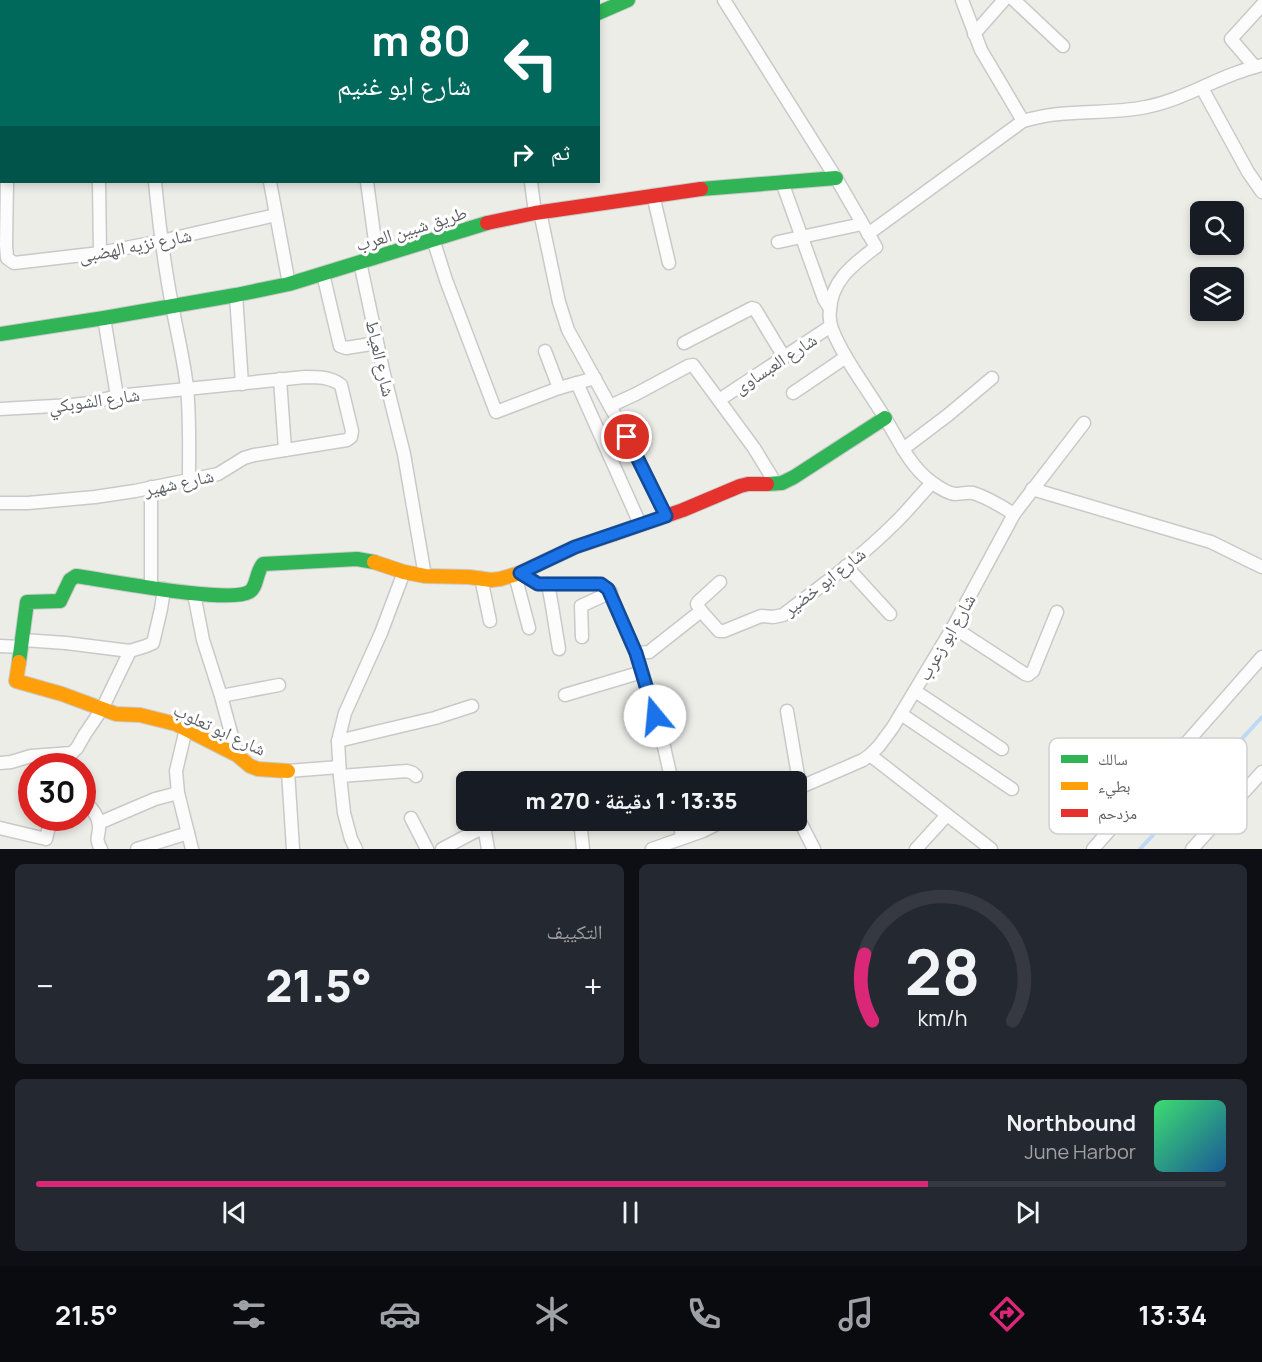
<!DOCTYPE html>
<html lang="ar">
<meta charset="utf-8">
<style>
:root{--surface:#171b24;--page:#242831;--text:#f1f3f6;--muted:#9ea1a6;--line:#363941;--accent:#db2777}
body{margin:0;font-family:Manrope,"Noto Naskh Arabic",sans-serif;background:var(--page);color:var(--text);direction:rtl;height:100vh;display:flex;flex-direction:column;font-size:22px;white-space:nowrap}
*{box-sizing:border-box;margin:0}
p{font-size:20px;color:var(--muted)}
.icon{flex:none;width:33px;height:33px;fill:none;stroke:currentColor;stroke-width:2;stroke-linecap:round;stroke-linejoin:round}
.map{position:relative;height:849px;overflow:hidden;direction:ltr}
.drawer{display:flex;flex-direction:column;gap:15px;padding:15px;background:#0d0f14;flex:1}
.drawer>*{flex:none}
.guide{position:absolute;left:0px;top:0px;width:600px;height:183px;box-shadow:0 3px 9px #0003;direction:rtl;background:#00695c;color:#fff;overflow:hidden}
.buttons{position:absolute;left:1190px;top:201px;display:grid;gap:12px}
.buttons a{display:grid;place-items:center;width:54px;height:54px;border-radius:9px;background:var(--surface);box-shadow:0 3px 9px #0003;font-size:30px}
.speed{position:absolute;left:18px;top:753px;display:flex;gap:12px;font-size:30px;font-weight:700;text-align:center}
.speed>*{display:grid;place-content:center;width:78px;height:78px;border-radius:50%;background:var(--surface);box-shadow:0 3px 9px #0003;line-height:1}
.speed .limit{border:9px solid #d22;background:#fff;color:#111}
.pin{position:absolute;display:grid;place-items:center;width:51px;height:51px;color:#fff;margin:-26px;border:3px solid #fff;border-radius:50%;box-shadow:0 2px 6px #0007}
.me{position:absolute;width:66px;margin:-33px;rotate:343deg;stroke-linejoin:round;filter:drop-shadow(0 0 4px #0008)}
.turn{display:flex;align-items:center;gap:21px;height:126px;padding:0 30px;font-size:27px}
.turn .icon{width:78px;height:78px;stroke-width:2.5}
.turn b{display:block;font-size:42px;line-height:51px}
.then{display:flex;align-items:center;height:57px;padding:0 30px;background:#0003;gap:12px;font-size:22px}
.big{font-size:45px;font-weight:800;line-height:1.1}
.drawer .card{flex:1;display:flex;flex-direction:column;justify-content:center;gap:9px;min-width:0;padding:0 21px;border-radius:9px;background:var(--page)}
.drawer .dial{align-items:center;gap:0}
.dial svg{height:156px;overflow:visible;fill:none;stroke:var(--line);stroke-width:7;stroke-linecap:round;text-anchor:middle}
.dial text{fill:var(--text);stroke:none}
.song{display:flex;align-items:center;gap:18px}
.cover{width:72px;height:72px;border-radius:9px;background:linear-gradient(135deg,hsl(140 70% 55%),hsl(210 70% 35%))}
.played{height:6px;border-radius:3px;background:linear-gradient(90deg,var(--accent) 75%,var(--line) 75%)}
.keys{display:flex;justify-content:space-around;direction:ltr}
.heat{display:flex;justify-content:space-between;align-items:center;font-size:33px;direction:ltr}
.drawer .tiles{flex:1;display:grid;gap:15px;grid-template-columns:1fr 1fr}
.card:last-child{grid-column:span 2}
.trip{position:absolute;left:456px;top:771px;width:351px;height:60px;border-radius:9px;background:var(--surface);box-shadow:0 3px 9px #0003;font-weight:800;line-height:60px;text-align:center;direction:rtl}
.tabs{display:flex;height:96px;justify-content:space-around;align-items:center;background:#090b0e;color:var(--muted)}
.tabs .icon{width:42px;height:42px}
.tabs .current{color:var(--accent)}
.tabs b{font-size:27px;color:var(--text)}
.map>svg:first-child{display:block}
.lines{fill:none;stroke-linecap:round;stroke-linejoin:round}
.stream{stroke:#bfd9f5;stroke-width:4}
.street-casing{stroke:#c9c9c9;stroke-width:15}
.fast-casing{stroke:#cacaca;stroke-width:16}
.slow-casing{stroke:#cacaca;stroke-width:16}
.jam-casing{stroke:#cacaca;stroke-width:16}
.street{stroke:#fcfcfc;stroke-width:12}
.fast{stroke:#30b455;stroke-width:14}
.slow{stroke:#ff9f0a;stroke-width:14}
.jam{stroke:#e5322d;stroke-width:14}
.route-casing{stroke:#114b97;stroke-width:15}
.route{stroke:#1a73e8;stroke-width:10}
.labels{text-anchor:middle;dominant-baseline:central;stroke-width:6;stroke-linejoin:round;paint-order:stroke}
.street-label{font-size:18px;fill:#5e6065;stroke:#fff}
.key{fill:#fff;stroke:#cfcfd1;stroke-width:1.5}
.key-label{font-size:16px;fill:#5e6065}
</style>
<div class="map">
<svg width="1262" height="849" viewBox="0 0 1262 849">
<rect width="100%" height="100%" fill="#edede8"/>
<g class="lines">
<polyline class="stream" points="1140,849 1262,717"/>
<defs>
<g id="street">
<polyline points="105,0 108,2"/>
<polyline points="266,0 269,2"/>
<polyline points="493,0 494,2"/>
<path d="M724,0L836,178L876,247C854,264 831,280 830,311C829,317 830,323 832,329C844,359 866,387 883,415C898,438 908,464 930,481C937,486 946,493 955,494C961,494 966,492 973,493C987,497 1001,506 1014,514"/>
<path d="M962,0L981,50L1023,121C1034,118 1047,115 1059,114C1088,111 1117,113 1146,107C1187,99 1221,74 1262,65"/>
<polyline points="1014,0 1063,46"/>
<polyline points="10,2 11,0"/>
<polyline points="80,2 81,0"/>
<polyline points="154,2 155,0"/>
<polyline points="221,2 222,0"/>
<polyline points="322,2 323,0"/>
<polyline points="0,21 2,18"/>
<polyline points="974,34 1004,0"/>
<polyline points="1255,67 1231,39 1262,5"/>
<polyline points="1202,88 1248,172 1262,192"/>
<polyline points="0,173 2,173"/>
<polyline points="7,182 6,245 7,258 14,263 100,253 161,241 276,215"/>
<polyline points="99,182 100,253"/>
<path d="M155,182C159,223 164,264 172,305C177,333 184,360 187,388C190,418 189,449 189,480"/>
<polyline points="270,182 289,284"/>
<polyline points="367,182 377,256"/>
<polyline points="531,182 535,213"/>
<polyline points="782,182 824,299 830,309"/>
<polyline points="653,195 669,263"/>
<polyline points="540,212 559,302 568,330 627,437 666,516"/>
<polyline points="868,234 1023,121"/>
<polyline points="433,239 446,280 496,412 559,388 595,378"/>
<polyline points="778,242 862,224"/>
<polyline points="360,262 383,370 404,454 425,576"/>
<polyline points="323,274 340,346 346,348 377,343"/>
<polyline points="236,295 242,384"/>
<polyline points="104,318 117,396"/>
<polyline points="684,343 752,308 755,309 784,357"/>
<polyline points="545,351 559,388"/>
<polyline points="280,379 285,450"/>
<polyline points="577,383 640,524"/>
<polyline points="793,393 846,357"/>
<polyline points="719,400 831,326"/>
<polyline points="610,406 636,394 688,366 693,365 754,448 776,484"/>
<path d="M0,409L72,405L90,403L117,396L305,377C318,377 331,377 341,385L352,431L351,437L347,440L254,455L244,458L218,474L135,491L95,497L28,503H0"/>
<polyline points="903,449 948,415 992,378"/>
<polyline points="1032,489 1211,542 1262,567"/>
<polyline points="846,566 890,614"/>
<polyline points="520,573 538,584 597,584 608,589 636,653 662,738 672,782"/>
<polyline points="515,575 529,628"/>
<polyline points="481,578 490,621"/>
<path d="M720,582L698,602L697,604L701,611L719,631H724L761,616L773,617L783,615C821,586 860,558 894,524C908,511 919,496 932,483"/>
<polyline points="548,584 552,606 559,649"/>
<polyline points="151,587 151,487"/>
<polyline points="194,594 203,640 221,696 237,755"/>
<polyline points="953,627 1025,674 1028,675 1033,671 1057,612"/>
<polyline points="582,637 581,606 611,592"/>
<polyline points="23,640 66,643 130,651 146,646 153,643 161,609 164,589"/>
<polyline points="0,646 22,647"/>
<polyline points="636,653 649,652 701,611"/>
<polyline points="915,691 1002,749"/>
<polyline points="565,695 642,672"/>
<polyline points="221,696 279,685"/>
<polyline points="787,711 800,787"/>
<polyline points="901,714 1012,789"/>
<polyline points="186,729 176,771 178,793 192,849"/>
<polyline points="338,741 435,718 472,706"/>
<polyline points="870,755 991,849"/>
<polyline points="0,763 11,762 31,756 72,753 77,748 85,734 102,709 130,651"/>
<polyline points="340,776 407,771 413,773 416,776"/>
<polyline points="796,789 863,760 870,755 879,746 893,727 953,627 1014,514 1084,423"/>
<path d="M82,800C90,806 98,814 99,825C100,836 94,837 101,849"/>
<polyline points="796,814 814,849"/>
<polyline points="411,818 427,849"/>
<polyline points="580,820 583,849"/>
<polyline points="679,820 682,837"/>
<polyline points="99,823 155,799 178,793"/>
<polyline points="0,828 46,839 51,818"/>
<polyline points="478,830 484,831 485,832 488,849"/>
<polyline points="137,849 188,833"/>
<polyline points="293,849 288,771 339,767"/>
<polyline points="356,849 351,839 344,813 340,776 338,741 345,713 381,633 404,572"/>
<polyline points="442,849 478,830"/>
<polyline points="652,849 703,831 725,820"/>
<polyline points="916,849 947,815"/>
<polyline points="1093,849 1262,657"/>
<polyline points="1192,849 1262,772"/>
</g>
<g id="fast">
<polyline points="598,13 628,0"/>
<polyline points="0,83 2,83"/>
<polyline points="701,189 836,178"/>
<polyline points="0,334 104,318 236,295 289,284 487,223"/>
<polyline points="767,484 782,483 794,477 885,418"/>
<path d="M19,662L27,602L60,601L70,580L76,576C106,580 229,604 249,592C257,588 256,572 263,564L357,559L374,562"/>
</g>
<g id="slow">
<polyline points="374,562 404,572 425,576 469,577 491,580 500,579 520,573 575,547 614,534"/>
<polyline points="19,662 16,681 62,694 116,714 140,715 176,724 237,755 250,766 258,769 288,771"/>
</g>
<g id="jam">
<polyline points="487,223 535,213 701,189"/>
<polyline points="614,534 683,510 740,486 748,484 767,484"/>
</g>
</defs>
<use href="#street" class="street-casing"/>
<use href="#fast" class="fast-casing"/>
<use href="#slow" class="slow-casing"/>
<use href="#jam" class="jam-casing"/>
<use href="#street" class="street"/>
<use href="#fast" class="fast"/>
<use href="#slow" class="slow"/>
<use href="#jam" class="jam"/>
</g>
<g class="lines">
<defs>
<polyline id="route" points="627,437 666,516 575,547 520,573 538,584 601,584 608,589 636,653 655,716"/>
</defs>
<use href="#route" class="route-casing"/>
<use href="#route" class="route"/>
</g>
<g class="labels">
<g class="street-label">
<text transform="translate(411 228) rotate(-17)">طريق شبين العرب</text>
<text transform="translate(135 245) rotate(-11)">شارع نزيه الهضبى</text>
<text transform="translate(381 358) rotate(77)">شارع العياط</text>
<text transform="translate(775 363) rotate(-33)">شارع العبساوى</text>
<text transform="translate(94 400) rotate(-8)">شارع الشوبكي</text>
<text transform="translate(179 482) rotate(-12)">شارع شهير</text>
<text transform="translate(824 581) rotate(-38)">شارع ابو خضير</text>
<text transform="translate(946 637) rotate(-60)">شارع ابو زعرب</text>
<text transform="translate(220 729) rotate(25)">شارع ابو تعلوب</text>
</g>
</g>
<rect x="1049" y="738" width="198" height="96" rx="9" class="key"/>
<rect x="1061" y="755" width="27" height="8" fill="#30b455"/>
<rect x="1061" y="782" width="27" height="8" fill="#ff9f0a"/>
<rect x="1061" y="809" width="27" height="8" fill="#e5322d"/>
<g class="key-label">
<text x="1098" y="765">سالك</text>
<text x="1098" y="792">بطيء</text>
<text x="1098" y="819">مزدحم</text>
</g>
</svg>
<div class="buttons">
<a><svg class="icon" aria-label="search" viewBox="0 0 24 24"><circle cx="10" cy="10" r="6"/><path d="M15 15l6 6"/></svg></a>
<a><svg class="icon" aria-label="layers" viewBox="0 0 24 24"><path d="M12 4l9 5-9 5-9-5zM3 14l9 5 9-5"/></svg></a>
</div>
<div class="speed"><div class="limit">30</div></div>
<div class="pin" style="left:627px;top:437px;background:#d93025"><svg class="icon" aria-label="arrive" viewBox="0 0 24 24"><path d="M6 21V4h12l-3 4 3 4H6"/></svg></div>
<svg class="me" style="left:655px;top:716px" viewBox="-20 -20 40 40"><circle r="19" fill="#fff"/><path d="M0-13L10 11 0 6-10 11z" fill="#1a73e8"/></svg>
<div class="trip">13:35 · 1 دقيقة · 270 m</div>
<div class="guide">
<div class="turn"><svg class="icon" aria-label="left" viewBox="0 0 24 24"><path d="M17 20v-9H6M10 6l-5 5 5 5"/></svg><div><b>80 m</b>شارع ابو غنيم</div></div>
<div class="then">ثم<svg class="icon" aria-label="right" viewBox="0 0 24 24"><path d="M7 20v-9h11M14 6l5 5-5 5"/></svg></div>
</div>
</div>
<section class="drawer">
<div class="tiles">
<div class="card dial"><svg viewBox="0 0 100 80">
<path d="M14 69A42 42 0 1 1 86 69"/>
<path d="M14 69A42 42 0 0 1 10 35" stroke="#db2777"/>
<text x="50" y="56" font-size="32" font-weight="700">28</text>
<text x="50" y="72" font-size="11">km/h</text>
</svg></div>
<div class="card"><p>التكييف</p>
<div class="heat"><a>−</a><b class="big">21.5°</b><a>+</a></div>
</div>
<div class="card">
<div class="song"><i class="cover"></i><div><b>Northbound</b><p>June Harbor</p></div></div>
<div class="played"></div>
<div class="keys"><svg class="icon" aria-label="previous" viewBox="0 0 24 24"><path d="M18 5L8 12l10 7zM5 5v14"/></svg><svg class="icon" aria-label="pause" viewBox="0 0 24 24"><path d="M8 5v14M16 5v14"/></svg><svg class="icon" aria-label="next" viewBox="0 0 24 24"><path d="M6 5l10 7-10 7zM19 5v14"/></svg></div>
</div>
</div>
</section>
<nav class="tabs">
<b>13:34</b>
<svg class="icon current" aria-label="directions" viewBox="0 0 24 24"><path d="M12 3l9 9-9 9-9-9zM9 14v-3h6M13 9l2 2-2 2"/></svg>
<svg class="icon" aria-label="music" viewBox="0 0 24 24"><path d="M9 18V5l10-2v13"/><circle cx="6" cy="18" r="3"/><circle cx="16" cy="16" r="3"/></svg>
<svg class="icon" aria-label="phone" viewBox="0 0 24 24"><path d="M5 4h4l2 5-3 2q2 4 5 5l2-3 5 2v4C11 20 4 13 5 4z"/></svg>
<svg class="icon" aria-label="climate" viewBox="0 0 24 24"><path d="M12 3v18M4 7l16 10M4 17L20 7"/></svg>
<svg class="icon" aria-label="car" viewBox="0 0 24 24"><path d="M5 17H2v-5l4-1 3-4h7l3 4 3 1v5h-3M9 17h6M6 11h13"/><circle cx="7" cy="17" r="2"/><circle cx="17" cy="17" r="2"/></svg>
<svg class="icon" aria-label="filters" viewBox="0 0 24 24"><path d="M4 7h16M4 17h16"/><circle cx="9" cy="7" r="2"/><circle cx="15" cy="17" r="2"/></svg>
<b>21.5°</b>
</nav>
